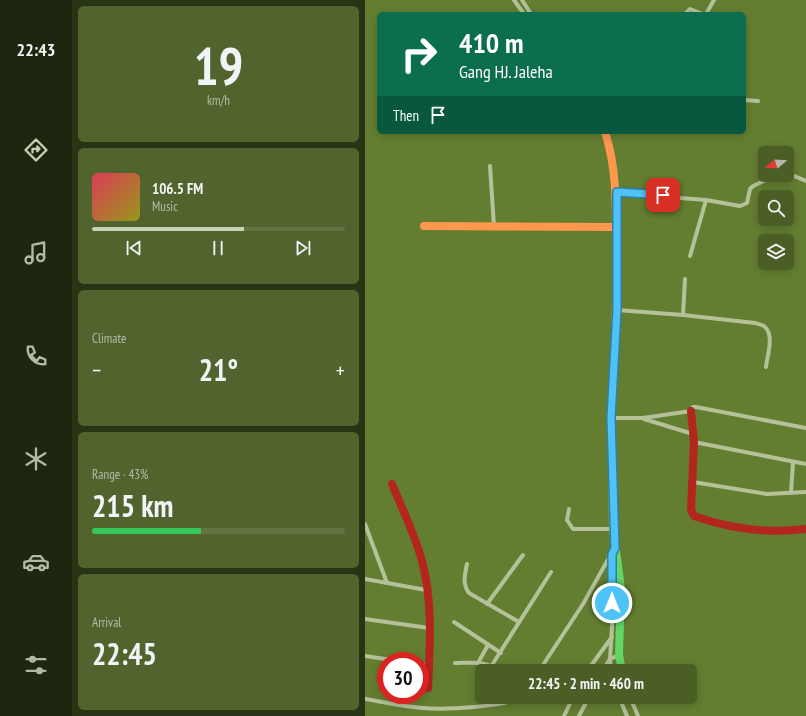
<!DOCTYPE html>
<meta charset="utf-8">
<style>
:root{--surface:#4b5e25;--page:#52642d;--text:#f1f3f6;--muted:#b2baa7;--line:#627342;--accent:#c9d2b7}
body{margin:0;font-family:"PT Sans Narrow",sans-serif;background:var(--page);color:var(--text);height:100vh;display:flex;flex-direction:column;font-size:15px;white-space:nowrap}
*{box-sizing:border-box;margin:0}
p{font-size:13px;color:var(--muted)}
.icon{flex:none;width:22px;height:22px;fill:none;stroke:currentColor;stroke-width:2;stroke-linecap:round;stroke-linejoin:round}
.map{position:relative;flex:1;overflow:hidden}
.drawer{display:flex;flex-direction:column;gap:6px;padding:6px;background:#293414;width:293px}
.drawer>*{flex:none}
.guide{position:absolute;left:12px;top:12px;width:369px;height:122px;border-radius:6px;box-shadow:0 2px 10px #0003;background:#0b6e4f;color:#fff;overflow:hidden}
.needle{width:26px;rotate:252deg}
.tools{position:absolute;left:393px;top:146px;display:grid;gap:8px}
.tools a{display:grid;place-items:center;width:36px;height:36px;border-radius:6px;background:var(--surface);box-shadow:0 2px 10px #0003;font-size:20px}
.speed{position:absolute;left:12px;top:652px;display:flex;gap:8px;font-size:20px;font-weight:700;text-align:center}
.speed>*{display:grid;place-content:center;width:52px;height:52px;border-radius:50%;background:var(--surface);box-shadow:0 2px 10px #0003;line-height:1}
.speed .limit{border:6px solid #d22;background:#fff;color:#111}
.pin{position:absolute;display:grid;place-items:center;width:34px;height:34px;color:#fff;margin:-17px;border-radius:8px;box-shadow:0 2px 6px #0006}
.me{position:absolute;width:44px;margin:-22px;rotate:0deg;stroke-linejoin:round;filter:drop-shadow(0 0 3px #0008)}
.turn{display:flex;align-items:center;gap:14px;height:84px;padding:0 16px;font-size:18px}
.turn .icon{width:52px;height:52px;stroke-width:2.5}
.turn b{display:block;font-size:28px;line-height:34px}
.then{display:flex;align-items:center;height:38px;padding:0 16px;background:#0003;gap:8px;font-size:15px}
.big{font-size:30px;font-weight:700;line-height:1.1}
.drawer .widget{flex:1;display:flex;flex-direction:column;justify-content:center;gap:6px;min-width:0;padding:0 14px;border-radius:6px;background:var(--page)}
.drawer .dial{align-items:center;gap:0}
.dial b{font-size:52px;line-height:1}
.song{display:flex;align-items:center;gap:12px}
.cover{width:48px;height:48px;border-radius:6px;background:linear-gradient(135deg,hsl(350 70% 55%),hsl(60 70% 35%))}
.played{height:4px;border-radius:2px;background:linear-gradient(90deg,var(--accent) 60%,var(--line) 60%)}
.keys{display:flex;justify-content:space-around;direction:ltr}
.heat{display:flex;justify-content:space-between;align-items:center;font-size:22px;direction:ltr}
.charge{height:6px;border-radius:3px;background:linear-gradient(90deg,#34c759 43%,var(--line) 0)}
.trip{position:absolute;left:110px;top:664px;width:222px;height:40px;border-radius:6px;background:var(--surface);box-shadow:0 2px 10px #0003;font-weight:700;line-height:40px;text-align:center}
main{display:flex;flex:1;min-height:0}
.dock{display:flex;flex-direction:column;width:72px;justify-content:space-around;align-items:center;background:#1e260f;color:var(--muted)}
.dock .icon{width:28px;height:28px}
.dock .active{color:var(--accent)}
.dock b{font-size:18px;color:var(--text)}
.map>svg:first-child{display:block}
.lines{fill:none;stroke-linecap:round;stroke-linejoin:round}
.street{stroke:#b4c199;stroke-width:4}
.fast{stroke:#63d668;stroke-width:8}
.slow{stroke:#ff974d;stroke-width:8}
.jam{stroke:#b3261e;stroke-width:8}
.route-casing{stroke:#337fa1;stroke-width:10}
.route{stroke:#4fc3f7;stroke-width:7}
</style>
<main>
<nav class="dock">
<b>22:43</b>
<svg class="icon active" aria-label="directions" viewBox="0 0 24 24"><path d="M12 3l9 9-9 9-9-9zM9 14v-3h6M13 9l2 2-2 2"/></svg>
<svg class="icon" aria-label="music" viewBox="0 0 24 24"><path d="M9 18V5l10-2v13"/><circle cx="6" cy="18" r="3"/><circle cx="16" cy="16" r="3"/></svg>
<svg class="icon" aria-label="phone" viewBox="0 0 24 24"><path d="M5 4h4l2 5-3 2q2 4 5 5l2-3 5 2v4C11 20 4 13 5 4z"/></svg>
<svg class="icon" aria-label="climate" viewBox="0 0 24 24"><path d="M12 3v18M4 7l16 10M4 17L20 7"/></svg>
<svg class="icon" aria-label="car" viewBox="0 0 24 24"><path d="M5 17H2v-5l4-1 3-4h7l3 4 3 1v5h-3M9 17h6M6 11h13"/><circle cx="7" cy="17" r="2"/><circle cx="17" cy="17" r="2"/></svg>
<svg class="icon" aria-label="filters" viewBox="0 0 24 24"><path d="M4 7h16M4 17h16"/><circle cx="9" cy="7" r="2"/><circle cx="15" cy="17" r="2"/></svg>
</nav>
<section class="drawer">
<div class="widget dial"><b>19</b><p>km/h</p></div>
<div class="widget">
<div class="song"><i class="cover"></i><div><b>106.5 FM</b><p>Music</p></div></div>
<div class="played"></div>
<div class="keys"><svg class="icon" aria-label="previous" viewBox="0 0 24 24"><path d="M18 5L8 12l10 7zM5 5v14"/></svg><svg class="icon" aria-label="pause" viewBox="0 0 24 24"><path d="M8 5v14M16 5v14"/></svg><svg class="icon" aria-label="next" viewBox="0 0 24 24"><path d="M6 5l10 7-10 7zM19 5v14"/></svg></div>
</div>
<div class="widget"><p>Climate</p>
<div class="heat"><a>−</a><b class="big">21°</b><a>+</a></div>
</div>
<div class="widget"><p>Range · 43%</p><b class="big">215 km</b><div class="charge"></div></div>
<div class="widget"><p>Arrival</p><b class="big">22:45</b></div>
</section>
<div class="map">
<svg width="441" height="716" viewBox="0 0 441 716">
<rect width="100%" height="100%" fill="#647e31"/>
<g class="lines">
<g class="street">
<polyline points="149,0 159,14"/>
<polyline points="157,0 166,14"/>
<polyline points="320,14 325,9 338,14"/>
<polyline points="341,14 349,0"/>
<polyline points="379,100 393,101"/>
<polyline points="125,166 129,227"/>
<polyline points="422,173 441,181"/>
<polyline points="251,193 341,200 375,206 382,203 385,189 388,186 412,175"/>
<polyline points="325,256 341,200"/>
<path d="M252,310L318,315L390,323C393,324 399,325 401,328C409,337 402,357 401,367"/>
<polyline points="318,315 320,279"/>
<polyline points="246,418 278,418 326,411 328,407 331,407 441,428"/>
<polyline points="279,419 328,434"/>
<polyline points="329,442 441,464"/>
<polyline points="328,482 402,494 441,492"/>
<polyline points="426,493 428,462"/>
<polyline points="204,509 202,520 208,529 248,529"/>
<polyline points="0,524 22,583"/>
<path d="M102,564C100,574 97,584 104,593L154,622"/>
<polyline points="0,579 61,590"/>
<polyline points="122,604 158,555"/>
<polyline points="0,619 64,628"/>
<polyline points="89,622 136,653"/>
<polyline points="0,656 34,661"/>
<path d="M90,663C107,663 121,660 134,671"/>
<polyline points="113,663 123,645"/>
<polyline points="55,664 64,665"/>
<polyline points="127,665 186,572"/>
<polyline points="174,671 218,604 245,556 252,553"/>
<polyline points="222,671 247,637"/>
<polyline points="237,671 245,659 254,655"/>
<polyline points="246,671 245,659 247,627 247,554"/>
<polyline points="254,697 262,716"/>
<polyline points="265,697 273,716"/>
<path d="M0,699C19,702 39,707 58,708C78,710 141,707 156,697"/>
<polyline points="199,716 208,697"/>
<polyline points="214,716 224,697"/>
</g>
<polyline class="fast" points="248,382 246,418 248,529 256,588 254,655 257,671"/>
<g class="slow">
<path d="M240,132C252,169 251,206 251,244C252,290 251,336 248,382"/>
<polyline points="59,226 251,227"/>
</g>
<g class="jam">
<path d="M326,411L329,442L326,510L329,516C366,529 402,534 441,529"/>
<path d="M27,484C37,509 50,534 57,561C68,602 65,646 63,688"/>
</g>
</g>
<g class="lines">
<defs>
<polyline id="route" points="247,603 247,554 250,548 246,418 252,310 252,192 298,195"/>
</defs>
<use href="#route" class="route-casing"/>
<use href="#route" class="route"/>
</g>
</svg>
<div class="tools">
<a><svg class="needle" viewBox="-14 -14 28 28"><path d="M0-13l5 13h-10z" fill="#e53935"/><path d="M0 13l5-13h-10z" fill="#b2baa7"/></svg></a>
<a><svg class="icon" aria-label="search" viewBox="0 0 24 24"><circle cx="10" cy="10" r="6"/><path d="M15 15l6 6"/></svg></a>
<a><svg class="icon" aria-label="layers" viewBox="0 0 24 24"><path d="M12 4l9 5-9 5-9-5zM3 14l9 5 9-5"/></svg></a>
</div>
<div class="speed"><div class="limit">30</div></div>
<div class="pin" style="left:298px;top:195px;background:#d93025"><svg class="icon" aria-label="arrive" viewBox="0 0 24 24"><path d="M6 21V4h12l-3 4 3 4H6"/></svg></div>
<svg class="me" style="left:247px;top:603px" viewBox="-20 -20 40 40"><circle r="17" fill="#4fc3f7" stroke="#fff" stroke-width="3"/><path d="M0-11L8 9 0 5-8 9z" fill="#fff"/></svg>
<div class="trip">22:45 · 2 min · 460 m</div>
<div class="guide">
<div class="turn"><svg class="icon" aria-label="right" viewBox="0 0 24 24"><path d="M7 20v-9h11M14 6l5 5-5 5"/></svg><div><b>410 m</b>Gang HJ. Jaleha</div></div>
<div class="then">Then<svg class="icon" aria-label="arrive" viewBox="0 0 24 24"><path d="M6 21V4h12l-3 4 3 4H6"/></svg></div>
</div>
</div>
</main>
